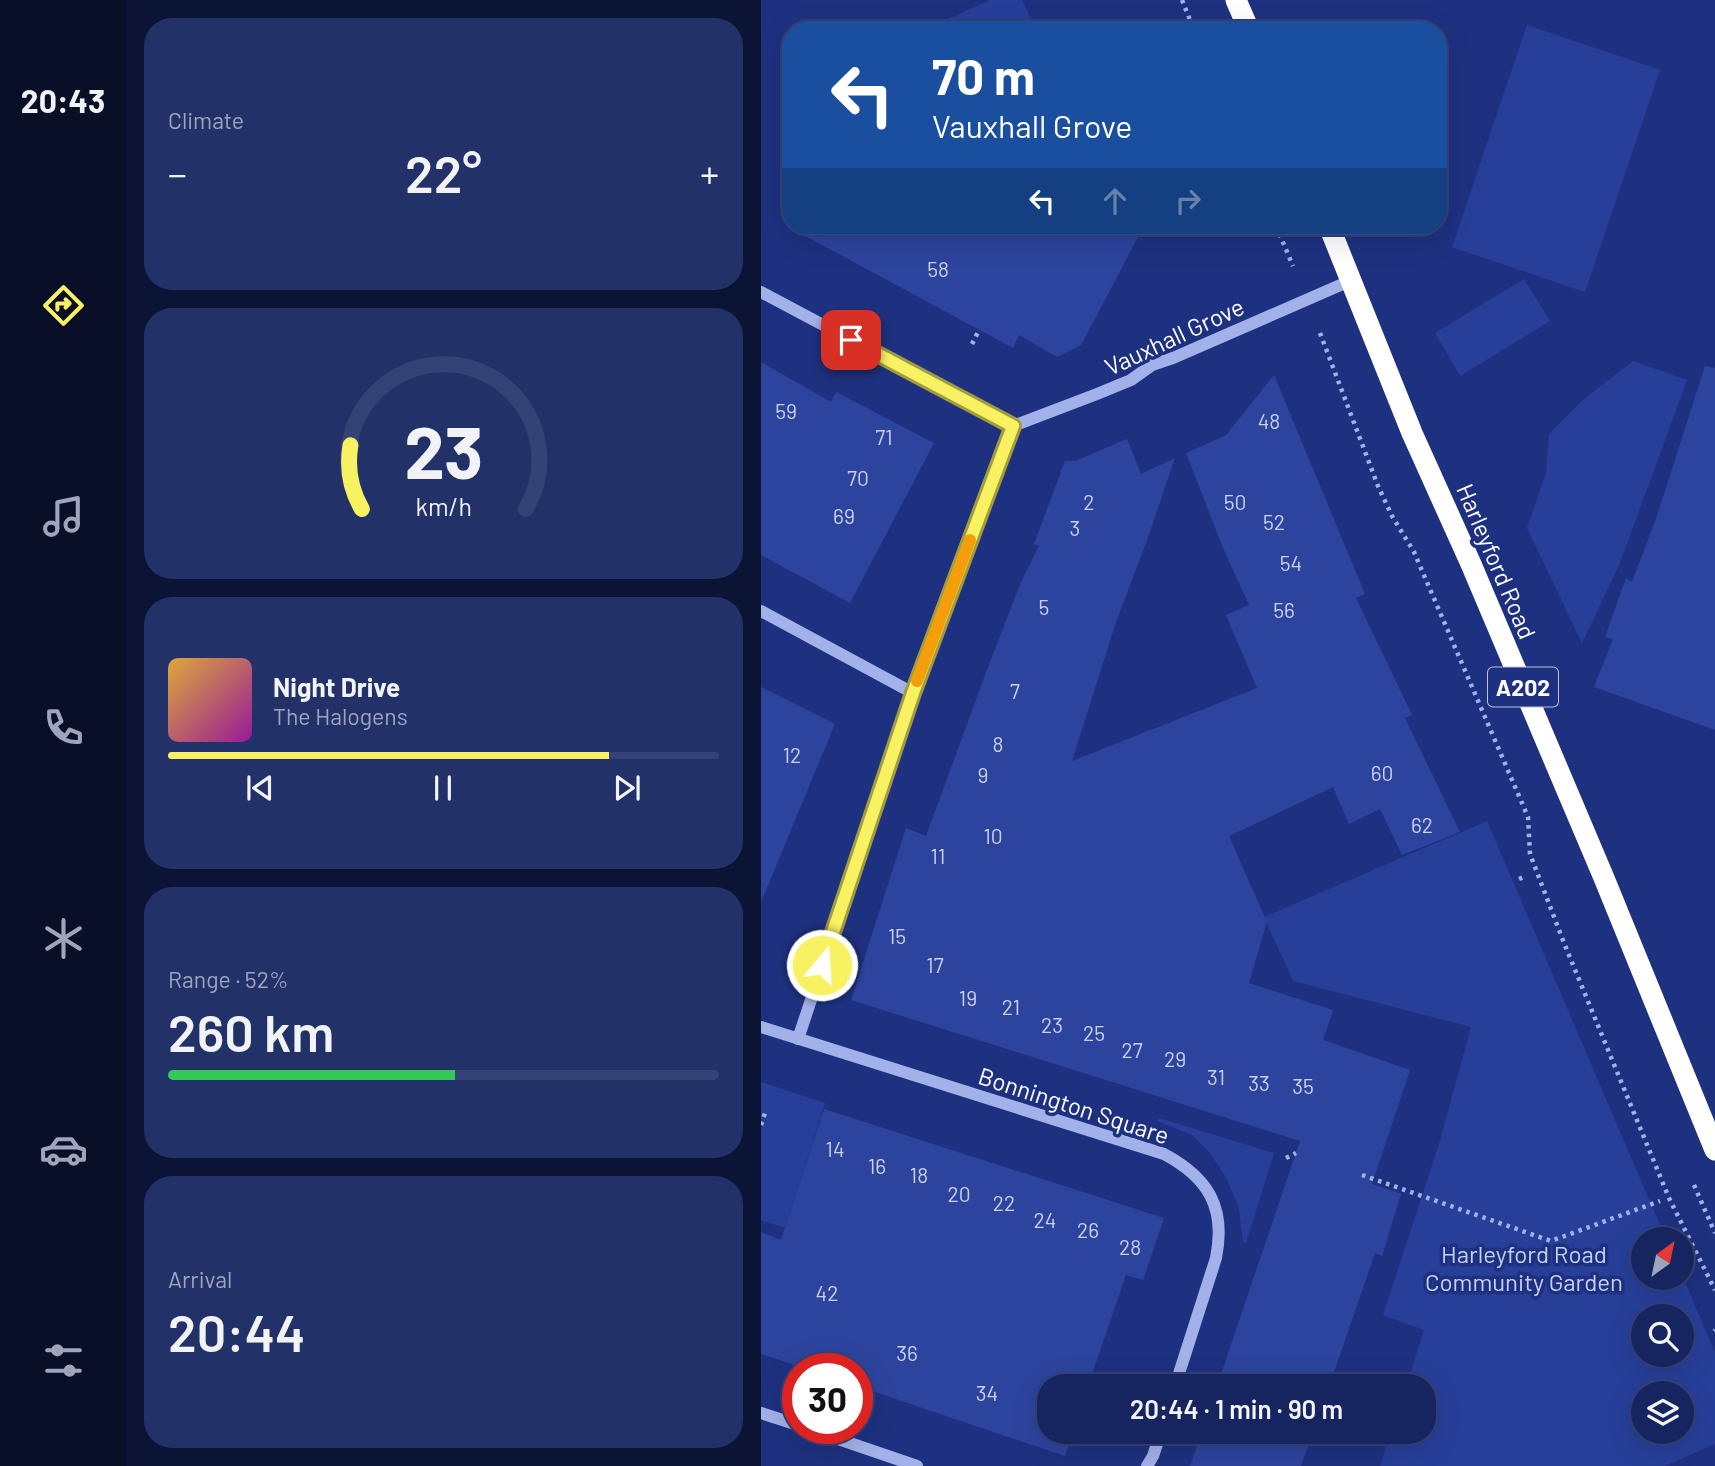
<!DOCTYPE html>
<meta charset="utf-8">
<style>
:root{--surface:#162560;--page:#233169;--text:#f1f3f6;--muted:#9ea5bd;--line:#354275;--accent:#f8f161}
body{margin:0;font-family:Barlow,sans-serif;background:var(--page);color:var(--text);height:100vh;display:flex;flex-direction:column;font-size:26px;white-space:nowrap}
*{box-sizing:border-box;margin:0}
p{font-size:23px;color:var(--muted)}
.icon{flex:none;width:38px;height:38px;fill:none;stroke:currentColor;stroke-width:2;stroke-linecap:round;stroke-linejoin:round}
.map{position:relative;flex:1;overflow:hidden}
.side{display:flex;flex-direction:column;gap:18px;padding:18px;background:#0c1435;width:635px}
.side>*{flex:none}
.hud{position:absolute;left:21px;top:21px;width:665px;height:214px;border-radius:28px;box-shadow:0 7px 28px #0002,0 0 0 2px var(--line);background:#1a4fa0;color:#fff;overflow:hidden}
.needle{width:46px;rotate:33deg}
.buttons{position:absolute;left:870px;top:1227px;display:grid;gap:14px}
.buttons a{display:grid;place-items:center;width:63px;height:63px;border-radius:50%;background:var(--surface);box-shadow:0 7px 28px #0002,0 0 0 2px var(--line);font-size:35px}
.speed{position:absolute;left:21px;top:1353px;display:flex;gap:14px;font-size:35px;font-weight:700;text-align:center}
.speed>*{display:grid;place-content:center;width:91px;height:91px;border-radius:50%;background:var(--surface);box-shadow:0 7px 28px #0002,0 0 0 2px var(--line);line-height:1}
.speed .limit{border:10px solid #d22;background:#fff;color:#111}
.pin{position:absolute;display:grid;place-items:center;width:60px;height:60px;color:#fff;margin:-30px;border-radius:14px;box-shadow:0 4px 10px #0006}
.me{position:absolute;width:77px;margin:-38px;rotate:18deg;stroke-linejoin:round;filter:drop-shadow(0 0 5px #0008)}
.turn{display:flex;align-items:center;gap:24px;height:147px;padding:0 35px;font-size:32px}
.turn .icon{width:91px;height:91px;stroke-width:2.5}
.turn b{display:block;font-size:49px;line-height:60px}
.lanes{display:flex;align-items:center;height:66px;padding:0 35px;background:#0003;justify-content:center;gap:35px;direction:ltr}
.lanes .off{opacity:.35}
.big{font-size:52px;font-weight:600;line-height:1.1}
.side .tile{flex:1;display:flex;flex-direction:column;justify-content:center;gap:10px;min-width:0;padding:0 24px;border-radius:28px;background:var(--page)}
.side .dial{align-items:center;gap:0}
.dial svg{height:182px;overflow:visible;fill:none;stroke:var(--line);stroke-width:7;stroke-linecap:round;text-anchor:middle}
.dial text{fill:var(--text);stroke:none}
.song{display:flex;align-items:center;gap:21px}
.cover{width:84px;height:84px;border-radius:10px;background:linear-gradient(135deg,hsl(40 70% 55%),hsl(300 70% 35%))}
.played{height:7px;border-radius:4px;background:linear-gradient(90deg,var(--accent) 80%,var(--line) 80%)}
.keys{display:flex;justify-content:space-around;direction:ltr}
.heat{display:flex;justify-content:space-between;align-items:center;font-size:38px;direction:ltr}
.charge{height:10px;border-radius:5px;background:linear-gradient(90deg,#34c759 52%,var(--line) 0)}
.trip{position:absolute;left:276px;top:1374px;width:399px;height:70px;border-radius:28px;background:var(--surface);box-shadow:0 7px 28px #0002,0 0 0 2px var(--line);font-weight:600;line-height:70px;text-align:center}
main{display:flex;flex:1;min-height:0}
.tabs{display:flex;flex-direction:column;width:126px;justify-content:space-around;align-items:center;background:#090f26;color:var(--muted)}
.tabs .icon{width:49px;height:49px}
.tabs .selected{color:var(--accent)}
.tabs b{font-size:32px;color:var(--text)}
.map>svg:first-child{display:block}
.green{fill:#273f99;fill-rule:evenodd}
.building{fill:#2d449e}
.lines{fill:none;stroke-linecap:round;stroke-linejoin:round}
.path{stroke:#a2b1e9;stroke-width:4.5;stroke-dasharray:3.5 5;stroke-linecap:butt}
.minor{stroke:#a2b1e9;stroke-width:12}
.highway{stroke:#fff;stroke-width:21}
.route-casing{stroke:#a19d3f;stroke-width:18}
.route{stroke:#f8f161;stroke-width:12}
.slow{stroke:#f59e0b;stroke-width:12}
.labels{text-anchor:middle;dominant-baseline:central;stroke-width:7;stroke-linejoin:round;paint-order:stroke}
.number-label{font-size:21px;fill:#cad0e7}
.shield{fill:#1e3180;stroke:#bcc1d9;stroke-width:2}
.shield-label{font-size:23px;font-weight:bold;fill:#fff}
.street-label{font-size:24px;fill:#fff;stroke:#1e3180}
.park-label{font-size:24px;fill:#c6d1f7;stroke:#1e3180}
</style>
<main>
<nav class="tabs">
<b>20:43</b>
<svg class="icon selected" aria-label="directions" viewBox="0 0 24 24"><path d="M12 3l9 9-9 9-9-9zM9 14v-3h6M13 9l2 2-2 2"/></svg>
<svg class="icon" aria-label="music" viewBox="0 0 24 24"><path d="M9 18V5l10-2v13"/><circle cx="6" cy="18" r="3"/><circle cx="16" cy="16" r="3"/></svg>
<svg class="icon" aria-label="phone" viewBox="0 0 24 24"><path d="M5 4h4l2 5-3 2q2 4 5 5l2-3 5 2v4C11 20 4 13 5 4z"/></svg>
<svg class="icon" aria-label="climate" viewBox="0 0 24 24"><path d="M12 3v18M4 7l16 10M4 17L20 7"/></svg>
<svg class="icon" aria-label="car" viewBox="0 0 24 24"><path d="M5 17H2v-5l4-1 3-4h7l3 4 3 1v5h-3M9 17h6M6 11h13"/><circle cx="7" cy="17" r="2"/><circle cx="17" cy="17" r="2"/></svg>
<svg class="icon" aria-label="filters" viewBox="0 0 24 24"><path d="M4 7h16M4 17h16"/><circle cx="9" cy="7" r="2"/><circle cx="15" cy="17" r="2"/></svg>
</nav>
<section class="side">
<div class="tile"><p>Climate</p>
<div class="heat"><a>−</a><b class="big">22°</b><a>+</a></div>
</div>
<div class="tile dial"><svg viewBox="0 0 100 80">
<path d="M14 69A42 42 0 1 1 86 69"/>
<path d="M14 69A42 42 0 0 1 9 41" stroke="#f8f161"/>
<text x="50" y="56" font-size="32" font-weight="700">23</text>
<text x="50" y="72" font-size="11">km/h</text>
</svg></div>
<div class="tile">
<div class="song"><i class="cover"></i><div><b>Night Drive</b><p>The Halogens</p></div></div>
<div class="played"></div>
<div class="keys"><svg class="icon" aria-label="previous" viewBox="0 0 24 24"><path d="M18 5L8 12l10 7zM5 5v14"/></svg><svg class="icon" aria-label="pause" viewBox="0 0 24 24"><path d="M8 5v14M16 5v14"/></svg><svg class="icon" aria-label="next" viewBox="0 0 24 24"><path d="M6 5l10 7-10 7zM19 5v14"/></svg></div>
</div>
<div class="tile"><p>Range · 52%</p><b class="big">260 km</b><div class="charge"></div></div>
<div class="tile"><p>Arrival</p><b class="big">20:44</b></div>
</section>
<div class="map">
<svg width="954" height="1466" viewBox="0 0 954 1466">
<rect width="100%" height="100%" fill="#1e3180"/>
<g class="green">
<polygon points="229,0 261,0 275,30 162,30"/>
<polygon points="766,25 899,70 824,292 691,247"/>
<polygon points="763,279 789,321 699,376 674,333"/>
<polygon points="872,361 926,380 859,563 821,643 766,528 785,473 788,434 822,400"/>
<path d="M726,821L905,1239H882V1278H920L921,1275L954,1352V1444L904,1466H619L630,1432H663V1386H645L663,1330L622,1315L678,1144L710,1027L532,981L503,917ZM882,1316H920V1354H882ZM882,1393H920V1432H882Z"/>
<polygon points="0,1082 64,1103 24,1228 0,1220"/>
<polygon points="398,1118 513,1153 485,1243 482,1242 478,1209 466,1179 449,1153 431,1135 396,1121"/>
</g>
<g class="building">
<polygon points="26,226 383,226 320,345 296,357 258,335 252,348"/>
<polygon points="0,362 70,402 75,392 173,443 89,603 0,555"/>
<polygon points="944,366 954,368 954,730 833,687 852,639 844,637 865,578 871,582 896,516"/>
<polygon points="513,375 604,594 595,598 651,715 644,718 699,832 641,855 619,809 588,824 572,787 468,836 506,922 488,983 572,1010 562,1040 649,1070 611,1184 640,1194 621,1256 614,1253 569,1384 567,1386 456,1386 539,1141 90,1000 145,828 165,836 227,667 260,582 278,546 273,544 304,461 314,461 366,439 380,474 414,458 385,543 355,622 311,761 496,688 465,615 488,605 462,548 425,453 465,435"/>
<polygon points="0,687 74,724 0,902"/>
<polygon points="63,1109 403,1218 382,1280 365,1275 327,1386 289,1386 289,1432 312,1432 304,1456 96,1386 96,1368 43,1368 0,1354 0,1232 20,1240"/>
<polygon points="441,1432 552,1432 540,1466 429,1466"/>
</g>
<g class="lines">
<g class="path">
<polyline points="421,0 433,30"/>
<polyline points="515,226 532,266"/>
<polyline points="559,333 617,486 631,516 653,552 767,817 769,854 803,943 908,1198 954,1290"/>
<polyline points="211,344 218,330"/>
<polyline points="758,879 765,876"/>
<polyline points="0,1125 4,1113"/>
<polyline points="525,1158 535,1153"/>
<polyline points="601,1175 790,1241 899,1201"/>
<polyline points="933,1185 954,1233"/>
<polyline points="953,1331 954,1330"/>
</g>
<g class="minor">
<polyline points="0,292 252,426 336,394 370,380 391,365 412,358 591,280"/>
<polyline points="0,611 152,693"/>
<path d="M0,1027L403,1154C448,1178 465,1208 455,1258L414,1386"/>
<polyline points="37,1039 152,693 252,426"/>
<polyline points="0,1413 37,1425"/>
<polyline points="45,1428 156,1466"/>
<polyline points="386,1466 392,1456 400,1432"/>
</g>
<g class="highway">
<polyline points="475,0 488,30"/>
<polyline points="568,226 651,433 710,564 843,878 954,1150"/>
</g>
</g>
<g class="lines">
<defs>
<polyline id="route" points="61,965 152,693 252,426 90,340"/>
</defs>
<use href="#route" class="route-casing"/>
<use href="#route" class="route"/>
<polyline class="slow" points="156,681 209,540"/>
</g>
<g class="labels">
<g class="number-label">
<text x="177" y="268">58</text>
<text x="25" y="410">59</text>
<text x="508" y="420">48</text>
<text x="123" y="436">71</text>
<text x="97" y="477">70</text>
<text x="328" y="501">2</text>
<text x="474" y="501">50</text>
<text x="83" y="515">69</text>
<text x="513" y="521">52</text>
<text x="314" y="527">3</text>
<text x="530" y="562">54</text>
<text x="283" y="606">5</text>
<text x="523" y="609">56</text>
<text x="254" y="690">7</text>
<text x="237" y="743">8</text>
<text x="31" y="754">12</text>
<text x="621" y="772">60</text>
<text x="222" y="774">9</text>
<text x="661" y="824">62</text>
<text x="232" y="835">10</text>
<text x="177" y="855">11</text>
<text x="136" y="935">15</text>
<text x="174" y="964">17</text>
<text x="207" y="997">19</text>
<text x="250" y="1006">21</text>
<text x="291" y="1024">23</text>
<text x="333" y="1032">25</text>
<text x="371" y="1049">27</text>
<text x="414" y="1058">29</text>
<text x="455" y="1076">31</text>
<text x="498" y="1082">33</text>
<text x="542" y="1085">35</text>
<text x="74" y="1148">14</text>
<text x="116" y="1165">16</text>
<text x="158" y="1174">18</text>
<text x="198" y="1193">20</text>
<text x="243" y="1202">22</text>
<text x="284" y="1219">24</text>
<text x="327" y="1229">26</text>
<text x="369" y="1246">28</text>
<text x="66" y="1292">42</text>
<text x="146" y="1352">36</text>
<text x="226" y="1392">34</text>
</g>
<rect class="shield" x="727" y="667.5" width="70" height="39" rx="5"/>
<g class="shield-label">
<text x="762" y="687">A202</text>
</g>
<g class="street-label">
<text transform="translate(413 336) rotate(-25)">Vauxhall Grove</text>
<text transform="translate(736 561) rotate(67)">Harleyford Road</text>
<text transform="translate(313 1105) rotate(18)">Bonnington Square</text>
</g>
<g class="park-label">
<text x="763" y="1253">Harleyford Road<tspan x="763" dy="28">Community Garden</tspan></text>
</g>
</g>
</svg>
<div class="buttons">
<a><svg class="needle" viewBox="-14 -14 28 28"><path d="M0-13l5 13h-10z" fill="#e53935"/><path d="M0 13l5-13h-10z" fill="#9ea5bd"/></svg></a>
<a><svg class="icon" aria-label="search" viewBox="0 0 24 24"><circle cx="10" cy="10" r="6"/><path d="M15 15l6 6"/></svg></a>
<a><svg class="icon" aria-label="layers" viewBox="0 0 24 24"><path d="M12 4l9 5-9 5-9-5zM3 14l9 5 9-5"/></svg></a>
</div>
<div class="speed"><div class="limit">30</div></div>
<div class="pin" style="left:90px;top:340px;background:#d93025"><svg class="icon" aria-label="arrive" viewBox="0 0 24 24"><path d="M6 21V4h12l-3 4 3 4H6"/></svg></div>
<svg class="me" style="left:61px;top:965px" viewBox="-20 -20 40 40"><circle r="17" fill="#f8f161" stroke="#fff" stroke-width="3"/><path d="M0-11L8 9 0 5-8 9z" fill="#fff"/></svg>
<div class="trip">20:44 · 1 min · 90 m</div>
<div class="hud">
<div class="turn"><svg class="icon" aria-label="left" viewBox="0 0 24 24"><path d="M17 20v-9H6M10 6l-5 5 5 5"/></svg><div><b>70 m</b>Vauxhall Grove</div></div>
<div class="lanes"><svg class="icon" aria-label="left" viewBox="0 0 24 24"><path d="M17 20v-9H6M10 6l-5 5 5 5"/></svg><svg class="icon off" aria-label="ahead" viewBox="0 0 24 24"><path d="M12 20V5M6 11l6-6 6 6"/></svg><svg class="icon off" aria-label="right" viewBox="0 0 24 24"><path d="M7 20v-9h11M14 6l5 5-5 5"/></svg></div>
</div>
</div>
</main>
